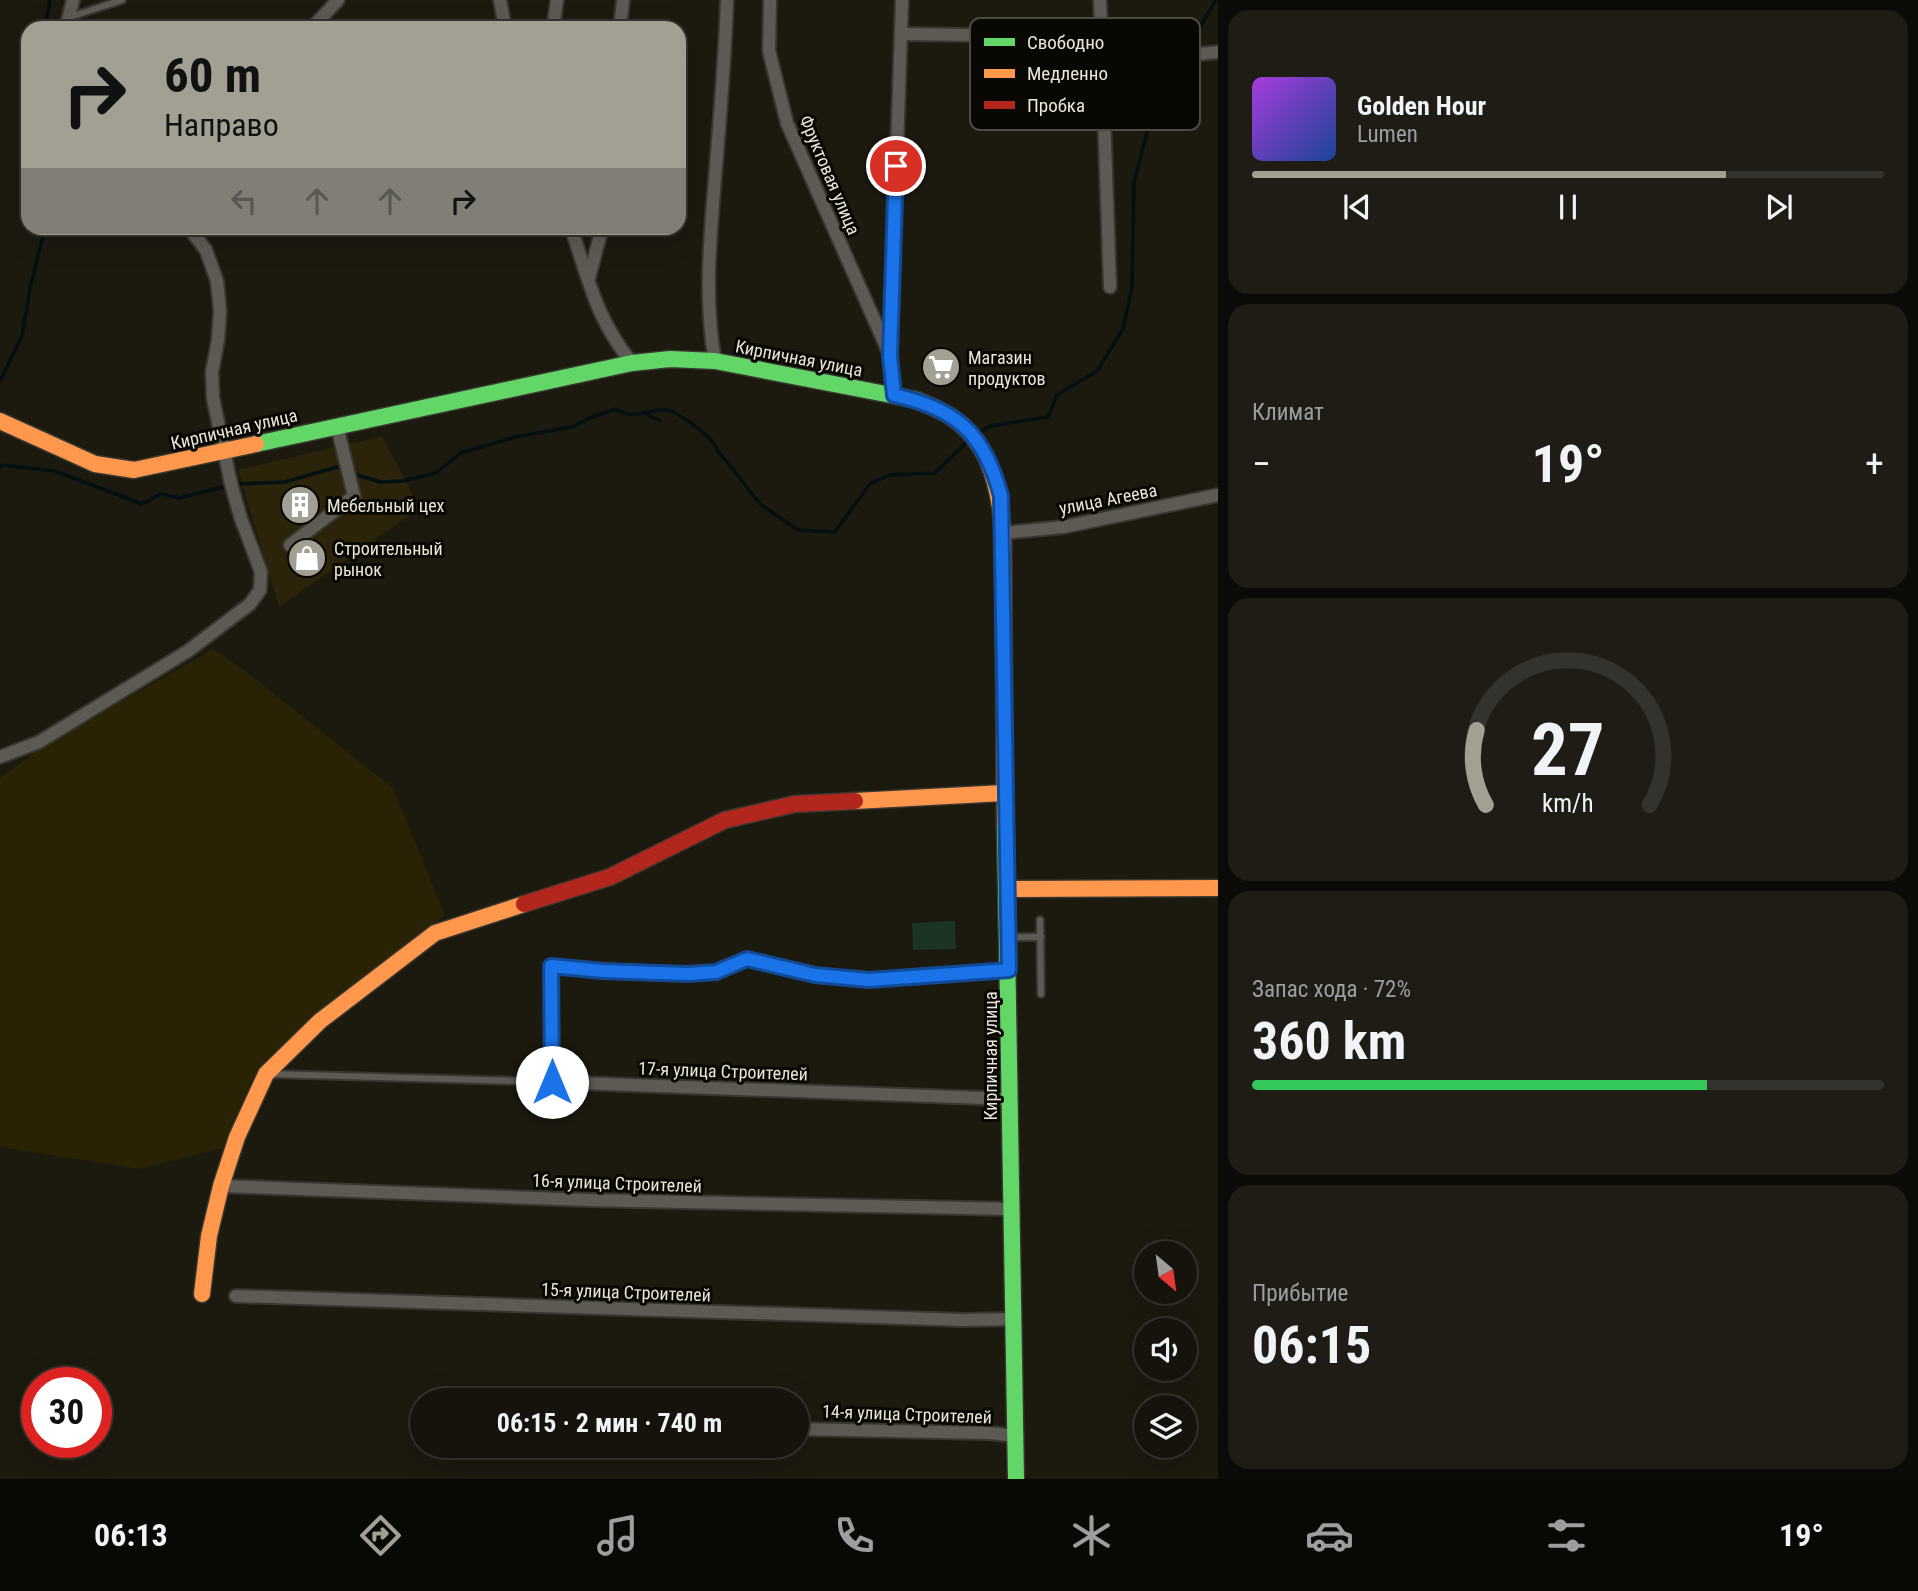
<!DOCTYPE html>
<html lang="ru">
<meta charset="utf-8">
<style>
:root{--surface:#15130b;--page:#1e1c14;--text:#f1f3f6;--muted:#9d9e9d;--line:#34322c;--accent:#a29f93}
body{margin:0;font-family:"Roboto Condensed",sans-serif;background:var(--page);color:var(--text);height:100vh;display:flex;flex-direction:column;font-size:26px;white-space:nowrap}
*{box-sizing:border-box;margin:0}
p{font-size:23px;color:var(--muted)}
.icon{flex:none;width:38px;height:38px;fill:none;stroke:currentColor;stroke-width:2;stroke-linecap:round;stroke-linejoin:round}
.map{position:relative;flex:1;overflow:hidden}
.details{display:flex;flex-direction:column;gap:10px;padding:10px;background:#0c0a06;width:700px}
.details>*{flex:none}
.guide{position:absolute;left:21px;top:21px;width:665px;height:214px;border-radius:21px;box-shadow:0 7px 28px #0002,0 0 0 2px var(--line);background:#a29f93;color:#111;overflow:hidden}
.needle{width:46px;rotate:151deg}
.controls{position:absolute;left:1134px;top:1241px;display:grid;gap:14px}
.controls a{display:grid;place-items:center;width:63px;height:63px;border-radius:50%;background:var(--surface);box-shadow:0 7px 28px #0002,0 0 0 2px var(--line);font-size:35px}
.speed{position:absolute;left:21px;top:1367px;display:flex;gap:14px;font-size:35px;font-weight:700;text-align:center}
.speed>*{display:grid;place-content:center;width:91px;height:91px;border-radius:50%;background:var(--surface);box-shadow:0 7px 28px #0002,0 0 0 2px var(--line);line-height:1}
.speed .limit{border:10px solid #d22;background:#fff;color:#111}
.pin{position:absolute;display:grid;place-items:center;width:60px;height:60px;color:#fff;margin:-30px;border:4px solid #fff;border-radius:50%;box-shadow:0 2px 7px #0007}
.me{position:absolute;width:77px;margin:-38px;rotate:0deg;stroke-linejoin:round;filter:drop-shadow(0 0 5px #0008)}
.turn{display:flex;align-items:center;gap:24px;height:147px;padding:0 28px;font-size:32px}
.turn .icon{width:91px;height:91px;stroke-width:2.5}
.turn b{display:block;font-size:49px;line-height:60px}
.lanes{display:flex;align-items:center;height:66px;padding:0 28px;background:#0003;justify-content:center;gap:35px;direction:ltr}
.lanes .off{opacity:.35}
.big{font-size:52px;font-weight:700;line-height:1.1}
.details .card{flex:1;display:flex;flex-direction:column;justify-content:center;gap:10px;min-width:0;padding:0 24px;border-radius:21px;background:var(--page)}
.details .dial{align-items:center;gap:0}
.dial svg{height:182px;overflow:visible;fill:none;stroke:var(--line);stroke-width:7;stroke-linecap:round;text-anchor:middle}
.dial text{fill:var(--text);stroke:none}
.song{display:flex;align-items:center;gap:21px}
.cover{width:84px;height:84px;border-radius:10px;background:linear-gradient(135deg,hsl(280 70% 55%),hsl(220 70% 35%))}
.played{height:7px;border-radius:4px;background:linear-gradient(90deg,var(--accent) 75%,var(--line) 75%)}
.keys{display:flex;justify-content:space-around;direction:ltr}
.heat{display:flex;justify-content:space-between;align-items:center;font-size:38px;direction:ltr}
.charge{height:10px;border-radius:5px;background:linear-gradient(90deg,#34c759 72%,var(--line) 0)}
.trip{position:absolute;left:410px;top:1388px;width:399px;height:70px;border-radius:35px;background:var(--surface);box-shadow:0 7px 28px #0002,0 0 0 2px var(--line);font-weight:700;line-height:70px;text-align:center}
.tabs{display:flex;height:112px;justify-content:space-around;align-items:center;background:#080804;color:var(--muted)}
.tabs .icon{width:49px;height:49px}
.tabs .on{color:var(--accent)}
.tabs b{font-size:32px;color:var(--text)}
main{display:flex;flex:1;min-height:0}
.map>svg:first-child{display:block}
.built{fill:#2b240b}
.green{fill:#1c3523}
.sand{fill:#292205}
.lines{fill:none;stroke-linecap:round;stroke-linejoin:round}
.stream{stroke:#031011;stroke-width:3.5}
.lane-casing{stroke:#37362f;stroke-width:10}
.street-casing{stroke:#37362f;stroke-width:16}
.fast-casing{stroke:#37362f;stroke-width:19}
.slow-casing{stroke:#37362f;stroke-width:19}
.jam-casing{stroke:#37362f;stroke-width:19}
.lane{stroke:#5d5a53;stroke-width:6}
.street{stroke:#5d5a53;stroke-width:12}
.fast{stroke:#63d668;stroke-width:16}
.slow{stroke:#ff974d;stroke-width:16}
.jam{stroke:#b3261e;stroke-width:16}
.route-casing{stroke:#114b97;stroke-width:18}
.route{stroke:#1a73e8;stroke-width:12}
.labels{text-anchor:middle;dominant-baseline:central;stroke-width:6;stroke-linejoin:round;paint-order:stroke}
.street-label{font-size:18px;fill:#eae7da;stroke:#090702}
.poi-label{font-size:18px;fill:#eae7da;stroke:#090702;text-anchor:start}
.key{fill:#090702;stroke:#4c4a43;stroke-width:2}
.key-label{font-size:19px;fill:#eae7da}
</style>
<main>
<div class="map">
<svg width="1218" height="1479" viewBox="0 0 1218 1479">
<rect width="100%" height="100%" fill="#1c190f"/>
<polygon class="built" points="382,436 420,508 279,607 238,470"/>
<polygon class="green" points="955,921 956,949 913,950 912,923"/>
<polygon class="sand" points="213,649 244,670 393,788 445,915 253,1077 223,1148 139,1169 0,1147 0,778 42,747"/>
<g class="lines">
<g class="stream">
<polyline points="45,28 50,0"/>
<polyline points="1186,51 1216,0"/>
<polyline points="28,119 26,129 28,135"/>
<polyline points="0,381 22,336 31,284 45,228"/>
<polyline points="646,414 660,421"/>
<polyline points="977,434 990,426 1048,417 1057,395 1097,371 1123,329 1132,287 1134,183 1152,113 1182,58"/>
<polyline points="0,468 2,465 55,471 142,504 161,494 179,498 227,486"/>
<path d="M353,474L381,482L402,481L436,473L461,453L515,437L572,427L592,417L616,409C635,423 656,403 675,413C686,419 703,431 711,440C717,446 717,453 724,458L760,504L798,530L835,532L870,484L889,475L935,473L968,441"/>
<polyline points="235,484 285,482 337,467 343,469"/>
</g>
<defs>
<g id="lane">
<polyline points="70,17 122,0"/>
<polyline points="1040,920 1041,994"/>
<polyline points="1008,937 1041,937"/>
<polyline points="270,1074 552,1082"/>
</g>
<g id="street">
<polyline points="500,0 505,28"/>
<polyline points="770,0 769,51 787,123 889,353"/>
<polyline points="1100,0 1110,287"/>
<polyline points="66,28 73,0"/>
<polyline points="312,28 338,0"/>
<polyline points="553,28 557,0"/>
<polyline points="620,28 623,0"/>
<polyline points="902,34 1101,37"/>
<polyline points="1101,50 1183,56 1218,52"/>
<path d="M571,228C589,280 596,319 632,363"/>
<polyline points="589,278 602,228"/>
<path d="M715,361C704,300 710,239 715,178C720,118 725,59 727,0"/>
<polyline points="894,395 890,356 902,0"/>
<polyline points="1003,533 1063,527 1218,495"/>
<polyline points="290,545 354,496 337,426"/>
<polyline points="0,757 39,742 188,651 250,604 260,590 261,572 241,519 231,484 213,398 212,372 218,340 220,311 217,281 206,250 189,228"/>
<polyline points="1009,1099 552,1082 551,966 661,974 716,973 747,959 815,975 869,980 1009,970"/>
<polyline points="221,1186 588,1200 1013,1209"/>
<polyline points="236,1296 963,1320 1015,1319"/>
<polyline points="796,1429 989,1433 1016,1436"/>
</g>
<g id="fast">
<polyline points="256,444 632,363 670,359 715,361 917,400 935,408"/>
<polyline points="1005,825 1016,1479"/>
</g>
<g id="slow">
<path d="M935,408C987,431 999,481 1003,533L1005,825"/>
<polyline points="0,421 95,464 134,470 256,444"/>
<polyline points="855,801 1004,793"/>
<polyline points="1007,889 1218,888"/>
<polyline points="202,1294 209,1236 221,1186 237,1137 266,1074 320,1021 435,933 524,904"/>
</g>
<polyline id="jam" points="524,904 610,877 725,820 795,804 855,801"/>
</defs>
<use href="#lane" class="lane-casing"/>
<use href="#street" class="street-casing"/>
<use href="#fast" class="fast-casing"/>
<use href="#slow" class="slow-casing"/>
<use href="#jam" class="jam-casing"/>
<use href="#lane" class="lane"/>
<use href="#street" class="street"/>
<use href="#fast" class="fast"/>
<use href="#slow" class="slow"/>
<use href="#jam" class="jam"/>
</g>
<g class="lines">
<defs>
<path id="route" d="M552,1082L551,966L603,971L688,974L716,972L747,959L815,975L869,980L1009,970L1001,496C984,433 957,409 894,395L890,356L896,166"/>
</defs>
<use href="#route" class="route-casing"/>
<use href="#route" class="route"/>
</g>
<defs>
<symbol id="supermarket-disc" viewBox="-11 -11 22 22"><circle r="9.5" fill="#a29f93" stroke="#090702"/><path d="M-6-5.5h2.5l.6 2H6L4.5 2H-2.5L-4.4-4H-6ZM-1.5 3.2a1.3 1.3 0 1 0 .1 0ZM3 3.2a1.3 1.3 0 1 0 .1 0Z" fill="#fff"/></symbol>
<symbol id="building-disc" viewBox="-11 -11 22 22"><circle r="9.5" fill="#a29f93" stroke="#090702"/><path d="M-4-6H4V6H1V3H-1V6H-4ZM-2.5-4.3h1.7v1.8h-1.7ZM.8-4.3h1.7v1.8H.8ZM-2.5-1h1.7V.8h-1.7ZM.8-1h1.7V.8H.8Z" fill="#fff"/></symbol>
<symbol id="shop-disc" viewBox="-11 -11 22 22"><circle r="9.5" fill="#a29f93" stroke="#090702"/><path d="M-5-2.5h2.3a2.7 3.5 0 0 1 5.4 0H5L5.5 6h-11ZM-1.5-2.5h3a1.5 2.3 0 0 0-3 0Z" fill="#fff"/></symbol>
</defs>
<g fill-rule="evenodd">
<use href="#supermarket-disc" x="919" y="345" width="44" height="44"/>
<use href="#building-disc" x="278" y="483" width="44" height="44"/>
<use href="#shop-disc" x="285" y="536" width="44" height="44"/>
</g>
<g class="labels">
<g class="street-label">
<text transform="translate(830 175) rotate(67)">Фруктовая улица</text>
<text transform="translate(799 358) rotate(11)">Кирпичная улица</text>
<text transform="translate(234 429) rotate(-13)">Кирпичная улица</text>
<text transform="translate(1108 499) rotate(-11)">улица Агеева</text>
<text transform="translate(990 1056) rotate(-90)">Кирпичная улица</text>
<text transform="translate(723 1071) rotate(2)">17-я улица Строителей</text>
<text transform="translate(617 1183) rotate(2)">16-я улица Строителей</text>
<text transform="translate(626 1292) rotate(2)">15-я улица Строителей</text>
<text transform="translate(907 1414) rotate(2)">14-я улица Строителей</text>
</g>
<g class="poi-label">
<text x="968" y="357">Магазин<tspan x="968" dy="21">продуктов</tspan></text>
<text x="327" y="505">Мебельный цех</text>
<text x="334" y="548">Строительный<tspan x="334" dy="21">рынок</tspan></text>
</g>
</g>
<rect x="970" y="18" width="230" height="112" rx="10" class="key"/>
<rect x="984" y="38" width="31" height="8" fill="#63d668"/>
<rect x="984" y="69" width="31" height="9" fill="#ff974d"/>
<rect x="984" y="101" width="31" height="8" fill="#b3261e"/>
<g class="key-label">
<text x="1027" y="49">Свободно</text>
<text x="1027" y="80">Медленно</text>
<text x="1027" y="112">Пробка</text>
</g>
</svg>
<div class="controls">
<a><svg class="needle" viewBox="-14 -14 28 28"><path d="M0-13l5 13h-10z" fill="#e53935"/><path d="M0 13l5-13h-10z" fill="#9d9e9d"/></svg></a>
<a><svg class="icon" aria-label="sound" viewBox="0 0 24 24"><path d="M4 9h4l5-4v14l-5-4H4zM17 9q2 3 0 6"/></svg></a>
<a><svg class="icon" aria-label="layers" viewBox="0 0 24 24"><path d="M12 4l9 5-9 5-9-5zM3 14l9 5 9-5"/></svg></a>
</div>
<div class="speed"><div class="limit">30</div></div>
<div class="pin" style="left:896px;top:166px;background:#d93025"><svg class="icon" aria-label="arrive" viewBox="0 0 24 24"><path d="M6 21V4h12l-3 4 3 4H6"/></svg></div>
<svg class="me" style="left:552px;top:1082px" viewBox="-20 -20 40 40"><circle r="19" fill="#fff"/><path d="M0-13L10 11 0 6-10 11z" fill="#1a73e8"/></svg>
<div class="trip">06:15 · 2 мин · 740 m</div>
<div class="guide">
<div class="turn"><svg class="icon" aria-label="right" viewBox="0 0 24 24"><path d="M7 20v-9h11M14 6l5 5-5 5"/></svg><div><b>60 m</b>Направо</div></div>
<div class="lanes"><svg class="icon off" aria-label="left" viewBox="0 0 24 24"><path d="M17 20v-9H6M10 6l-5 5 5 5"/></svg><svg class="icon off" aria-label="ahead" viewBox="0 0 24 24"><path d="M12 20V5M6 11l6-6 6 6"/></svg><svg class="icon off" aria-label="ahead" viewBox="0 0 24 24"><path d="M12 20V5M6 11l6-6 6 6"/></svg><svg class="icon" aria-label="right" viewBox="0 0 24 24"><path d="M7 20v-9h11M14 6l5 5-5 5"/></svg></div>
</div>
</div>
<section class="details">
<div class="card">
<div class="song"><i class="cover"></i><div><b>Golden Hour</b><p>Lumen</p></div></div>
<div class="played"></div>
<div class="keys"><svg class="icon" aria-label="previous" viewBox="0 0 24 24"><path d="M18 5L8 12l10 7zM5 5v14"/></svg><svg class="icon" aria-label="pause" viewBox="0 0 24 24"><path d="M8 5v14M16 5v14"/></svg><svg class="icon" aria-label="next" viewBox="0 0 24 24"><path d="M6 5l10 7-10 7zM19 5v14"/></svg></div>
</div>
<div class="card"><p>Климат</p>
<div class="heat"><a>−</a><b class="big">19°</b><a>+</a></div>
</div>
<div class="card dial"><svg viewBox="0 0 100 80">
<path d="M14 69A42 42 0 1 1 86 69"/>
<path d="M14 69A42 42 0 0 1 10 36" stroke="#a29f93"/>
<text x="50" y="56" font-size="32" font-weight="700">27</text>
<text x="50" y="72" font-size="11">km/h</text>
</svg></div>
<div class="card"><p>Запас хода · 72%</p><b class="big">360 km</b><div class="charge"></div></div>
<div class="card"><p>Прибытие</p><b class="big">06:15</b></div>
</section>
</main>
<nav class="tabs">
<b>06:13</b>
<svg class="icon on" aria-label="directions" viewBox="0 0 24 24"><path d="M12 3l9 9-9 9-9-9zM9 14v-3h6M13 9l2 2-2 2"/></svg>
<svg class="icon" aria-label="music" viewBox="0 0 24 24"><path d="M9 18V5l10-2v13"/><circle cx="6" cy="18" r="3"/><circle cx="16" cy="16" r="3"/></svg>
<svg class="icon" aria-label="phone" viewBox="0 0 24 24"><path d="M5 4h4l2 5-3 2q2 4 5 5l2-3 5 2v4C11 20 4 13 5 4z"/></svg>
<svg class="icon" aria-label="climate" viewBox="0 0 24 24"><path d="M12 3v18M4 7l16 10M4 17L20 7"/></svg>
<svg class="icon" aria-label="car" viewBox="0 0 24 24"><path d="M5 17H2v-5l4-1 3-4h7l3 4 3 1v5h-3M9 17h6M6 11h13"/><circle cx="7" cy="17" r="2"/><circle cx="17" cy="17" r="2"/></svg>
<svg class="icon" aria-label="filters" viewBox="0 0 24 24"><path d="M4 7h16M4 17h16"/><circle cx="9" cy="7" r="2"/><circle cx="15" cy="17" r="2"/></svg>
<b>19°</b>
</nav>
